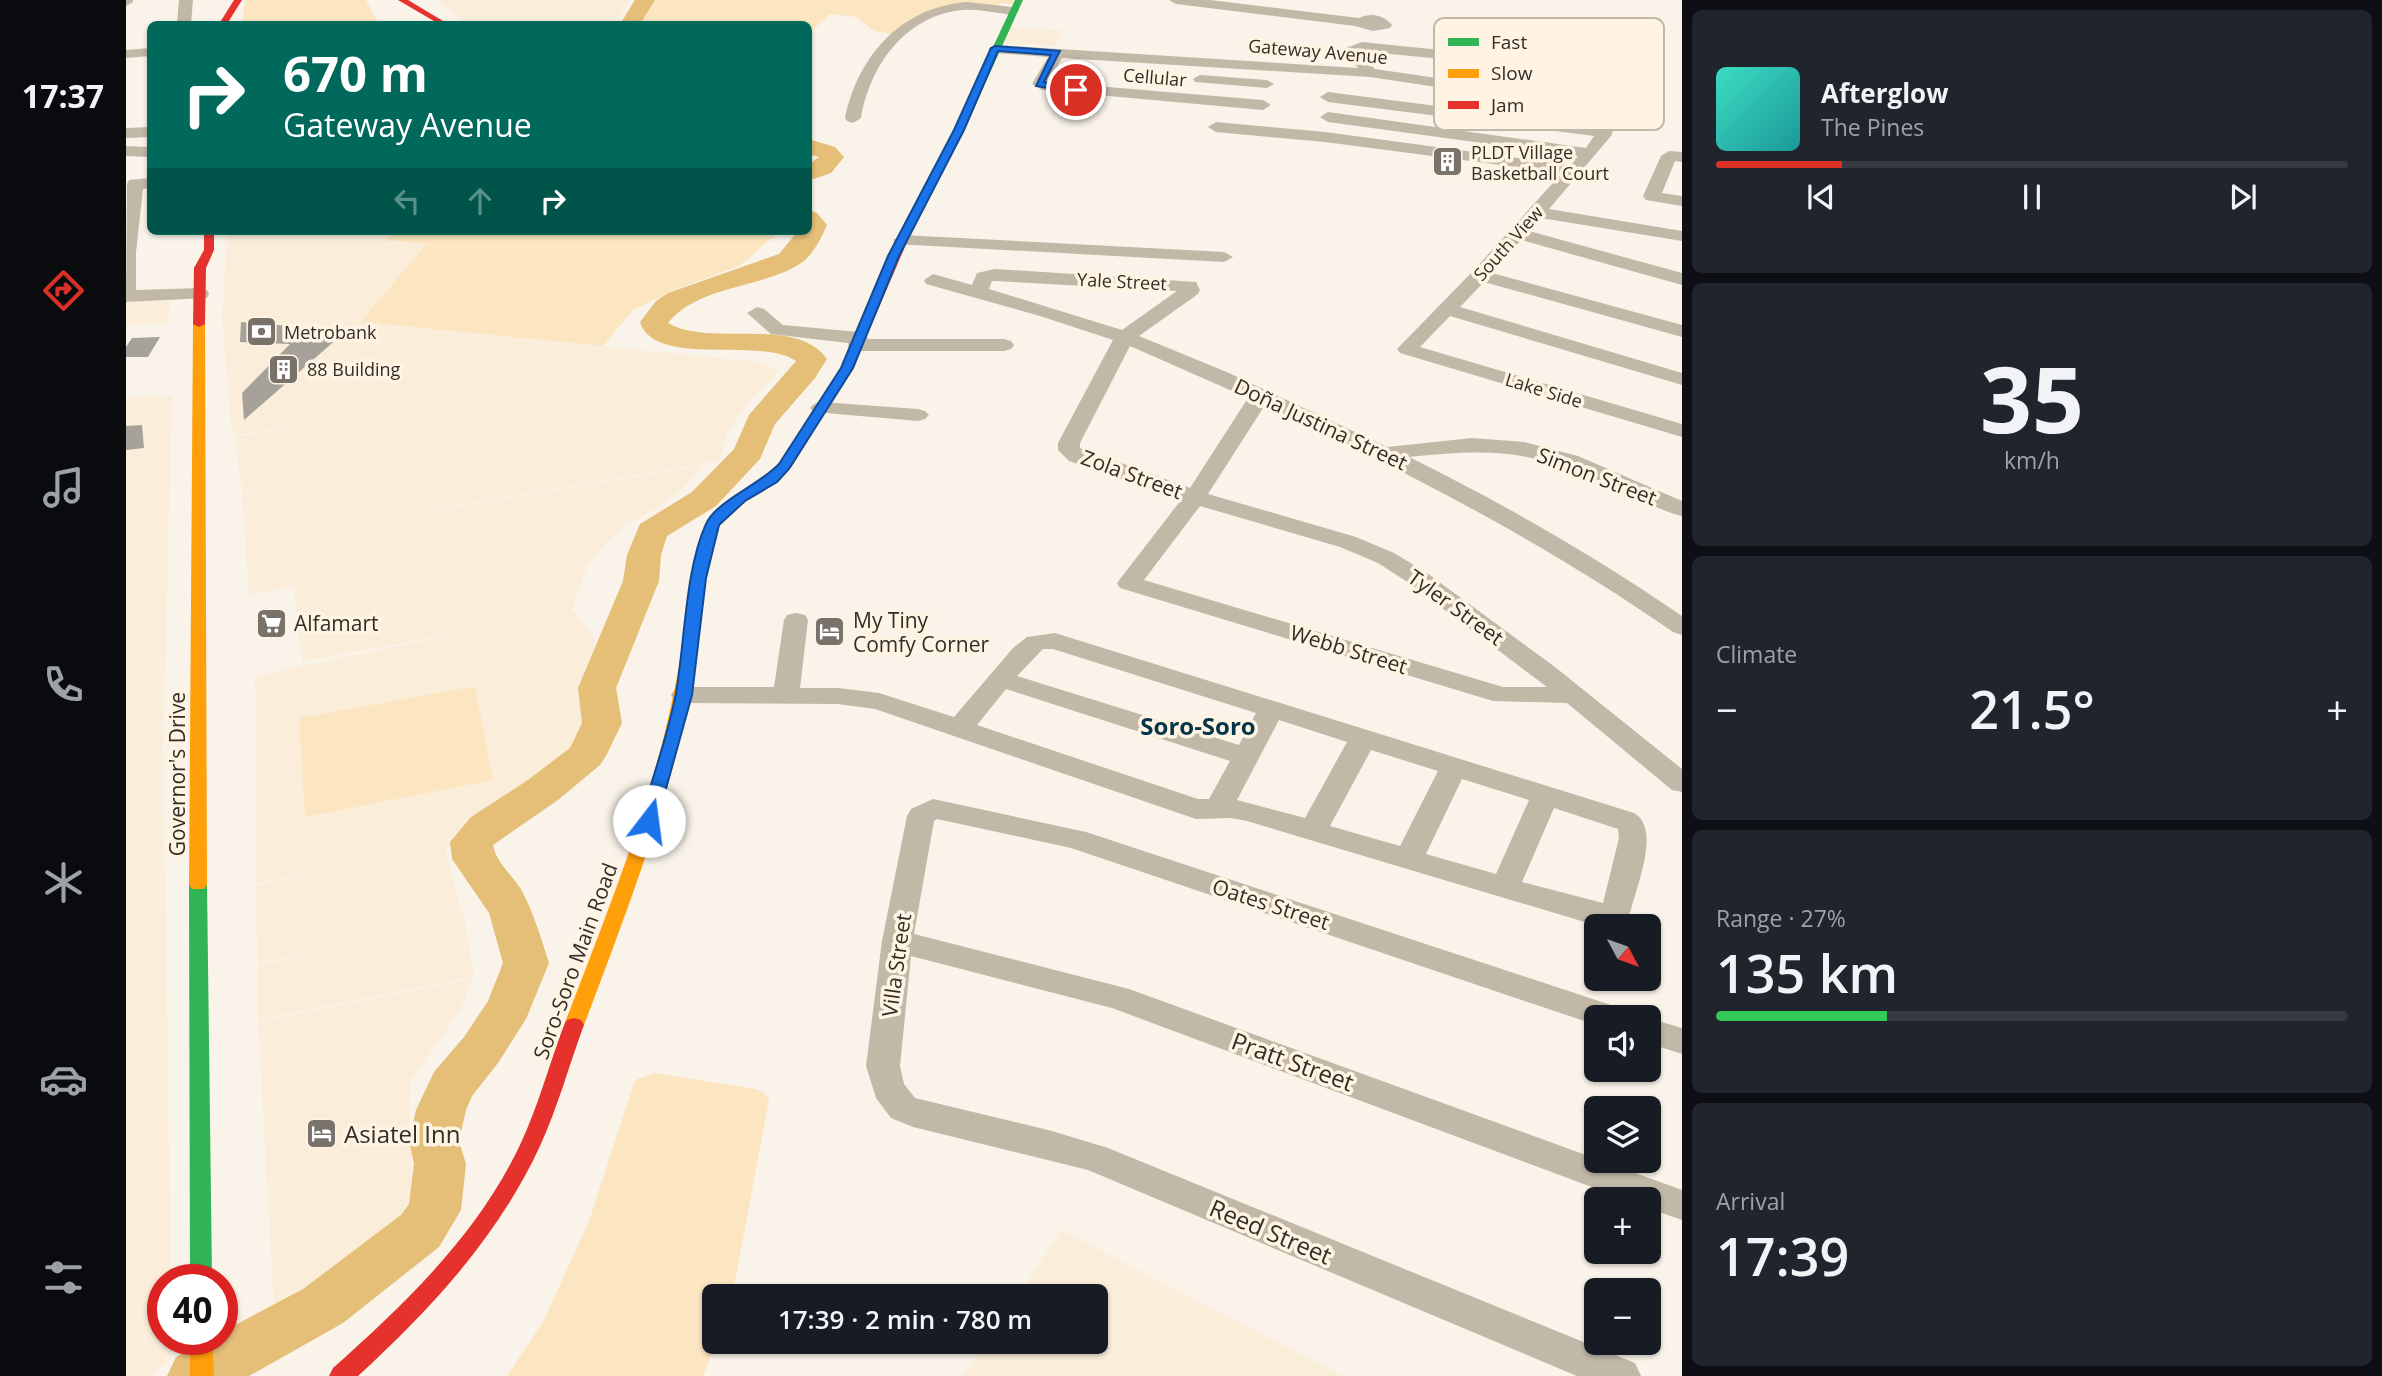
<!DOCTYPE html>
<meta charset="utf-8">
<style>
:root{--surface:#171b24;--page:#20242c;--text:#f1f3f6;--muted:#9ea1a6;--line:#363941;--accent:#d93025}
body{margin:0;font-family:"Open Sans",sans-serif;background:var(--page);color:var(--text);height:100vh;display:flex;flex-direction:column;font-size:26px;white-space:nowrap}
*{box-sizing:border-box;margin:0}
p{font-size:23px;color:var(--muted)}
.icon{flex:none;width:38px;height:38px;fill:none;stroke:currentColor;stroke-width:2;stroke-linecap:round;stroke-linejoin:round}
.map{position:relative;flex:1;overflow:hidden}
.side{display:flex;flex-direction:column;gap:10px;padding:10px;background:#0d0f14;width:700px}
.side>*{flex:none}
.banner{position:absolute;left:21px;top:21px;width:665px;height:214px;border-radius:10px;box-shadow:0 2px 5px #0004;background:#00695c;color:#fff;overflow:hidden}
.needle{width:46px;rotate:131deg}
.fabs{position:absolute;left:1458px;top:914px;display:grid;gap:14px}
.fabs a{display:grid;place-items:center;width:77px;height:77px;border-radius:10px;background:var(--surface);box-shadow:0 2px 5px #0004;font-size:35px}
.speed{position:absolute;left:21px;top:1264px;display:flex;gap:14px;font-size:35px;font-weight:700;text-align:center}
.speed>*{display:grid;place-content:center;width:91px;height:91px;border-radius:50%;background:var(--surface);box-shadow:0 2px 5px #0004;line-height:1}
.speed .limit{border:10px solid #d22;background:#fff;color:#111}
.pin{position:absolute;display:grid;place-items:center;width:60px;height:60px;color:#fff;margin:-30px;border:4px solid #fff;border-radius:50%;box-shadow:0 2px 7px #0007}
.me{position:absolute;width:77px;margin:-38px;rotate:15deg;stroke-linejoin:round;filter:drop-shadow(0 0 5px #0008)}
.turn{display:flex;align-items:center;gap:24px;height:147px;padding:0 21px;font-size:32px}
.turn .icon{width:91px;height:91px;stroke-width:2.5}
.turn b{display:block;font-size:49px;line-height:60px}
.lanes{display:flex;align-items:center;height:66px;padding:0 21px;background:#0003;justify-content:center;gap:35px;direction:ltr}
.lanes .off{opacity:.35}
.big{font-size:52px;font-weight:600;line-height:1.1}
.side .tile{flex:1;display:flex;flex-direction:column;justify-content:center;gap:10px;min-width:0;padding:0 24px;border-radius:10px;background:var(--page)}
.side .dial{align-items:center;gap:0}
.dial b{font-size:91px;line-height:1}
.song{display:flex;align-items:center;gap:21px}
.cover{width:84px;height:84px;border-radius:10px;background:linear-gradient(135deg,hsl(170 70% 55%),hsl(180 70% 35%))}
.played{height:7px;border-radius:4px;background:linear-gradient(90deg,var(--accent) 20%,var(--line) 20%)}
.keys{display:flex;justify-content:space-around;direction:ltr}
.heat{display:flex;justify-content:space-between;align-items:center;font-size:38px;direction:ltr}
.charge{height:10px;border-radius:5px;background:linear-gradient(90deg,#34c759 27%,var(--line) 0)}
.trip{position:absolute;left:576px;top:1284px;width:406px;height:70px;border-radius:10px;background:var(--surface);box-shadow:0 2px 5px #0004;font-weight:600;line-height:70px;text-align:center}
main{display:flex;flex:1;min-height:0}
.tab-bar{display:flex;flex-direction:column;width:126px;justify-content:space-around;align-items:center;background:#090b0e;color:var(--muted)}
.tab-bar .icon{width:49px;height:49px}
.tab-bar .on{color:var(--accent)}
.tab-bar b{font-size:32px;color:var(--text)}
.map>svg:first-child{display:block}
.built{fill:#faeeda}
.green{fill:#fce6c1}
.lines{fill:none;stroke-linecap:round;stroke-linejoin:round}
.river{fill:#e5be78;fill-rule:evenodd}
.building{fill:#a6a29a}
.street{fill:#c2b8a8;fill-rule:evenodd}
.fast{fill:#30b455;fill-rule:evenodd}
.slow{fill:#ff9f0a;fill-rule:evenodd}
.jam{fill:#e5322d;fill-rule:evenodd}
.route{fill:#1a73e8;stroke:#114b97;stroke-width:2}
.labels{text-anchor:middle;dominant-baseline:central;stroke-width:7;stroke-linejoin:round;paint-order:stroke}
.far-street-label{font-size:18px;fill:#322d25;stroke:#fff4e3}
.far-poi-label{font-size:18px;fill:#322d25;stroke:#fff4e3;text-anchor:start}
.street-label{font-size:21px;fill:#322d25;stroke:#fff4e3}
.poi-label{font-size:21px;fill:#322d25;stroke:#fff4e3;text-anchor:start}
.quarter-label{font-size:24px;font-weight:bold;fill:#04364a;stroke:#fff4e3}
.near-street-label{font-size:24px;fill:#322d25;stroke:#fff4e3}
.near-poi-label{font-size:24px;fill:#322d25;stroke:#fff4e3;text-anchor:start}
.key{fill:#fff4e3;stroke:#c2b8aa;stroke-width:2}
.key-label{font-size:19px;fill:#322d25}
</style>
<main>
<nav class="tab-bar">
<b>17:37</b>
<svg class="icon on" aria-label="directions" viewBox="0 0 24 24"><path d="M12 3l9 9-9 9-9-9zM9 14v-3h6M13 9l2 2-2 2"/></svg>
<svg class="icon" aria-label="music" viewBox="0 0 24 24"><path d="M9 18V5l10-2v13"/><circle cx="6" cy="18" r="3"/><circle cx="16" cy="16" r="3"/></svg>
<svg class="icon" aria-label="phone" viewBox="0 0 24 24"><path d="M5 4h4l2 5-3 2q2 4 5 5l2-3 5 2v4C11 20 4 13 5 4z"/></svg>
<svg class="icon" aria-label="climate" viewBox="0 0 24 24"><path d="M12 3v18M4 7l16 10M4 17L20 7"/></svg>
<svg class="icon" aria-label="car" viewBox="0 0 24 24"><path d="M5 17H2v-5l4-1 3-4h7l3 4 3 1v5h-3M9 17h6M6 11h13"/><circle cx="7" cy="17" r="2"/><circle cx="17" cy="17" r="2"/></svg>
<svg class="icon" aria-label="filters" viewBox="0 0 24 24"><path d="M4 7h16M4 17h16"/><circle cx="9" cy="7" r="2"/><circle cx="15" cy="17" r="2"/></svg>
</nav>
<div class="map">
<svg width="1556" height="1376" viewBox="0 0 1556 1376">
<rect width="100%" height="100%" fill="#f9f3e9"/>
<g class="built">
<polygon points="311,0 502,0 489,24 340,24"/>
<polygon points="883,27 937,31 929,46 875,43"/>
<polygon points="102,231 267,231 259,240 300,243 234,322 632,362 650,369 650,379 633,389 619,407 601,433 593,461 263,517 252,468 116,492 109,437 221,419 108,435 128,416 106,435 96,318"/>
<polygon points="44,301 42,324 0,325 0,302"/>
<polygon points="46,395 37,748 45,1279 37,1279 37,1339 46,1339 46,1358 24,1376 0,1376 0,398"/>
<polygon points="578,465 557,488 536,505 497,527 473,550 460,569 446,609 468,638 469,655 453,748 405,794 319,848 339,923 348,977 132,1020 132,965 224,946 132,963 129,886 232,861 130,884 129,676 385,622 176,662 168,587 123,595 116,493 251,469 263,518"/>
<polygon points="347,979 334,1010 284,1082 283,1124 287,1176 281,1211 260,1241 224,1272 188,1297 148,1306 132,1022"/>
<polygon points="935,1230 1217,1376 837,1376 860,1342 970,1342 970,1297 891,1297"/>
</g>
<g class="green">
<polygon points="119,0 240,0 253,24 116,24"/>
<polygon points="528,0 889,0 887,4 874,3 869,9 837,6 796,19 765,34 748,31 730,17 704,14 683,33 682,24 513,24"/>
<polygon points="267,231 647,231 648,236 613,266 550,289 507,310 477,346 234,322 300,244 259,240"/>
<polygon points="349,686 367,780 179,817 173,718"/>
<polygon points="528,1073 630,1089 638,1093 643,1100 606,1297 588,1297 590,1342 577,1376 381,1376 417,1322 463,1221 509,1080"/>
</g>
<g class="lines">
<g class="river">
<polygon points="509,0 529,0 514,24 494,24"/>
<polygon points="682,139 709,147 718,157 705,173 682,181 682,165 693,157 682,154"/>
<path d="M682,210L691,213L701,225C695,239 686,257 672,265C635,288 571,286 542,323C585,348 670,315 701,359L689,378L649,424L634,459L590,506L541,536L535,555L533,581L490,688L496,723L480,756L474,765L432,800L367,845C370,863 387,875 396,891C408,914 415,938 423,963L400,1019L372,1063L346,1096L340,1110L333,1141L340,1164L335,1210L313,1247L217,1323L123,1376H41L50,1357L84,1339H96V1332L177,1289L275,1215L283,1204L288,1164L283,1141L290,1110L308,1072L338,1037L362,1001L377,963L363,913L326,859L324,842L345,817L402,780L444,748L456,723L452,688L497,581L501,555L514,524L566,492L608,449L623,415L670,361C637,336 529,369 514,322L530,301L542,293L653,254L672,231H682Z"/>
</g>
</g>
<g class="building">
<polygon points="115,322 220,331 118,420 116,393 164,344 114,342"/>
<polygon points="34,337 22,357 0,357 0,347 6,338"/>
<polygon points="16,425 18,448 0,450 0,426"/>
</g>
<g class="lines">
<g class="street">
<polygon points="0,0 7,0 7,2 0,6"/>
<polygon points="53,0 67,0 65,24 51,24"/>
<path d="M1043,0H1084L1233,18C1245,12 1258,15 1266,25L1264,28L1247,31L1229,26L1050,4Z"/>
<path d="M841,2L886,7L893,11L886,15C870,13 853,9 837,10C779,15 744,66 735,118L727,123L721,121L719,118C732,56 775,7 841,2Z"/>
<polygon points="1236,42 1500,69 1502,72 1495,76 1233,51 1249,69 1482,103 1487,105 1494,112 1485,136 1423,209 1556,231 1556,241 1415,218 1403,231 1556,273 1556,285 1395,240 1366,273 1556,325 1556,337 1358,282 1334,307 1556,373 1556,385 1324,316 1294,347 1556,424 1556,437 1274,353 1271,349 1347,271 1436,173 1199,142 1090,132 1082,127 1090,122 1199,132 1445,165 1452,156 1202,122 1194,117 1202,112 1460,148 1468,136 1202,102 1194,97 1202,92 1473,127 1477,112 1244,77 936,58 922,82 1137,100 1145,105 1137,110 916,90 906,84 922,57 869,53 862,49 869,45 1232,68 1217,49"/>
<polygon points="24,48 24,56 0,58 0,50"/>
<polygon points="1074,75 1141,80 1148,84 1141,88 1069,82 1067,79"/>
<polygon points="24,127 24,137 0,138 0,128"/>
<polygon points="0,146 24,147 24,157 0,156"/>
<polygon points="1543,151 1556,152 1556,162 1549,161 1536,193 1556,196 1556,206 1520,200 1517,196 1535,156"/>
<polygon points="24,178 24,188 17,189 10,252 10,290 74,288 81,290 83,294 81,298 0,302 1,184 3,180"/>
<polygon points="776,235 1098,252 1107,257 1098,262 770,244 767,240"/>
<path d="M869,269L1070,282L1074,290L1072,294L1013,336L1103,373L1261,447L1346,438L1398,442L1452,456L1556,501V516C1527,509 1500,491 1472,480C1401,449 1359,449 1283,457C1378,504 1469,556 1556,616V635L1547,632C1418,542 1281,472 1139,405L1082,494L1230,537L1268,553L1301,573L1429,667L1556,769V792L1546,790L1441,703L1367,701L994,588L991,583L1055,500L943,461L932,450V443L987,340L914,316L800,284L798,280L807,274L846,285L851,273ZM866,281H869L1051,291L996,330L863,289ZM1004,346L1122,398L1064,488L954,448V443ZM1074,506L1214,547L1252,563L1283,583L1421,687H1377L1018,580Z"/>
<polygon points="631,307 638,309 657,325 733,332 740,334 742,339 878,339 885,341 888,345 885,349 878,351 730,351 723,349 722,343 645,334 621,313"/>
<polygon points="695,402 792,409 799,411 803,415 799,419 792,421 688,412 684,408 688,404"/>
<path d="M670,613L679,615L682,620L674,688H712L753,693L828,717L887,648L901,637L929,633L1508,813C1535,828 1511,885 1505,910L1501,918C1487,922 1477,925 1462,923L1121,821L1105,818L1070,819L749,709L712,704L558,703L549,701L545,695L549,689L558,687H648L658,620L661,615ZM917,649H927L1130,713L1113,745L891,676ZM880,689L1104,761L1083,799H1072L851,725ZM1153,720L1221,742L1179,818L1111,800ZM1245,750L1312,771L1274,846L1204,826ZM1336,779L1403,800L1370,874L1300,854ZM1428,808L1492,829L1493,838L1477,903L1396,882Z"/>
<polygon points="807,799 960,832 1494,1008 1499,1017 1470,1017 1470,1025 945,848 811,819 808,821 788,934 1003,989 1556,1190 1556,1220 1522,1208 1522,1199 1498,1199 986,1008 785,956 774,1066 778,1084 789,1098 926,1131 982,1148 1509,1363 1515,1376 1451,1376 962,1170 787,1127 765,1118 750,1098 740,1066 756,941 781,816 785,809"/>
<polygon points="1522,1018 1556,1028 1556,1054 1522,1043"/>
</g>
<g class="fast">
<polygon points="889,0 897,0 838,130 787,228 778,230 777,228 828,130"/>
<polygon points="72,879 78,881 81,885 86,1279 64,1279 63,885 66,881"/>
</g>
<g class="slow">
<polygon points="73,321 79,324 81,885 78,889 66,889 63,885 67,324"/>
<path d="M563,649L571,654C551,783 504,903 458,1025L455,1030L448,1032L441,1030L438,1025C485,903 534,784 555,654Z"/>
<polygon points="64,1339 86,1339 88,1376 64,1376"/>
</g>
<g class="jam">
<polygon points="108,0 116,0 101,24 93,24"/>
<polygon points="272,0 282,0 322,24 313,24"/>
<polygon points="782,225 787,228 727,368 666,466 652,482 620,501 594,524 580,578 571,654 563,659 558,657 555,654 566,578 580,523 610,495 642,476 654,464 715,368 777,228"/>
<polygon points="78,231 88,231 88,250 80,268 79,324 73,327 67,324 68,268 78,250"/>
<path d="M448,1018L455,1020L458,1025C443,1065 432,1107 414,1146C372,1237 305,1309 232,1376H203L207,1368C279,1304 352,1234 394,1145C412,1107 423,1065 438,1025L441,1020Z"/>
</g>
</g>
<path class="route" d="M869,46L934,51L918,82L955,90L950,93L910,86L925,55L872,51L838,130L773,256L727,368L663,469L651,482L619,501L593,525L580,578L566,695L531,821L529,826H517L514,821C526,779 542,736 550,693C559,642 559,570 580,524C590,501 635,484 653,464L715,368L762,256L828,130L865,48Z"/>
<defs>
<symbol id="building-square" viewBox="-11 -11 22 22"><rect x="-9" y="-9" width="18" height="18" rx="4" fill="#78726a" stroke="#fff4e3"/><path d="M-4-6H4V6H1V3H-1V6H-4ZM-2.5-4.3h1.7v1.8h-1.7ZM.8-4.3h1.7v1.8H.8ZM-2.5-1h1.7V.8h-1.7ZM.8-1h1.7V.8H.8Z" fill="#fff"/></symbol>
<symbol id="bank-square" viewBox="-11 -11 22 22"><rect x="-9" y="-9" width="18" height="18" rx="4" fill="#78726a" stroke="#fff4e3"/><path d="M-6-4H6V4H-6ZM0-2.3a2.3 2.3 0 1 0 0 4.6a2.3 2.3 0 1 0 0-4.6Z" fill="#fff"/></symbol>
<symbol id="supermarket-square" viewBox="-11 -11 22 22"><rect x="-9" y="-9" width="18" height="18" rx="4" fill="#78726a" stroke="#fff4e3"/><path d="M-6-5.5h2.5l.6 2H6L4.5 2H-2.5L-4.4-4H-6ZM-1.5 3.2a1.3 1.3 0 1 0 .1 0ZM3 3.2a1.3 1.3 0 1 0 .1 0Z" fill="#fff"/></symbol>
<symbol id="hotel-square" viewBox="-11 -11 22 22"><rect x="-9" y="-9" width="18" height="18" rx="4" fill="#78726a" stroke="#fff4e3"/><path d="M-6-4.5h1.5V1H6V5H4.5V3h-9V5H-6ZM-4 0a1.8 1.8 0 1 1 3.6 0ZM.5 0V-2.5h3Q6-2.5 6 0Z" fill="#fff"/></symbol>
</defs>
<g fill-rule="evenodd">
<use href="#building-square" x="1304" y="144" width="35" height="35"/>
<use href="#bank-square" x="118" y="314" width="35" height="35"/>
<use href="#building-square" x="140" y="352" width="35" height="35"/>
<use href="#supermarket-square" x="128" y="606" width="35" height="35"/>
<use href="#hotel-square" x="686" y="614" width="35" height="35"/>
<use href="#hotel-square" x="178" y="1116" width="35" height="35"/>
</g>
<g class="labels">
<g class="far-street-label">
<text transform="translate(1192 51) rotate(5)">Gateway Avenue</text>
<text transform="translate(1029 77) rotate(5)">Cellular</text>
<text transform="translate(1382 243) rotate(-48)">South View</text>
<text transform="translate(996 281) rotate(3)">Yale Street</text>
<text transform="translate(1418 390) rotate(17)">Lake Side</text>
</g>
<g class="far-poi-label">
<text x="1345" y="152">PLDT Village<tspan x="1345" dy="21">Basketball Court</tspan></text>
<text x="158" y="332">Metrobank</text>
<text x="181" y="369">88 Building</text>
</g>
<g class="street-label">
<text transform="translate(1195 424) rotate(25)">Doña Justina Street</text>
<text transform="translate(1006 474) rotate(20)">Zola Street</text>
<text transform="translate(1471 476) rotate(21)">Simon Street</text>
<text transform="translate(1330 607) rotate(36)">Tyler Street</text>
<text transform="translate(1223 649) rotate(17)">Webb Street</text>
<text transform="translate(51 774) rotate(-90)">Governor's Drive</text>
<text transform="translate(1145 904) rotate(18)">Oates Street</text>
<text transform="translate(449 961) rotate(-70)">Soro-Soro Main Road</text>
<text transform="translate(770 965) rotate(-82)">Villa Street</text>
</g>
<g class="poi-label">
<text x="727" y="620">My Tiny<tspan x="727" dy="24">Comfy Corner</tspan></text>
<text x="168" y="623">Alfamart</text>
</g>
<g class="quarter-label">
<text x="1072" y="725">Soro-Soro</text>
</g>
<g class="near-street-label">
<text transform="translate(1167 1061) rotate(20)">Pratt Street</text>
<text transform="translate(1145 1231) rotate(23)">Reed Street</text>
</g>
<g class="near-poi-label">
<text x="218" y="1133">Asiatel Inn</text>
</g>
</g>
<rect x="1308" y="18" width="230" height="112" rx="10" class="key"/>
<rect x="1322" y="38" width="31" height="8" fill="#30b455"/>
<rect x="1322" y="69" width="31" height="9" fill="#ff9f0a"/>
<rect x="1322" y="101" width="31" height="8" fill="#e5322d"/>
<g class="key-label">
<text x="1365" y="49">Fast</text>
<text x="1365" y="80">Slow</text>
<text x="1365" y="112">Jam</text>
</g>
</svg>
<div class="fabs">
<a><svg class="needle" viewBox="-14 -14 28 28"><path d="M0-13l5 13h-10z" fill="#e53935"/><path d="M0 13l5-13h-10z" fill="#9ea1a6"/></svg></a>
<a><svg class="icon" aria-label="sound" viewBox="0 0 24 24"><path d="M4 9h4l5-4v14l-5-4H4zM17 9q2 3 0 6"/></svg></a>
<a><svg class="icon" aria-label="layers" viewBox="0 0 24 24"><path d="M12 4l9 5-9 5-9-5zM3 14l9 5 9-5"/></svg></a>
<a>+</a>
<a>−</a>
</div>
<div class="speed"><div class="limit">40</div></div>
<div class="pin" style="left:950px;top:90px;background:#d93025"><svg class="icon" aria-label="arrive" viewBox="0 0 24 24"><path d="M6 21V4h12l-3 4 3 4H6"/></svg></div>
<svg class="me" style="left:523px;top:821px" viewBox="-20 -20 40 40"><circle r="19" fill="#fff"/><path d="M0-13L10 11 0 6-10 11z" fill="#1a73e8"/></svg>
<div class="trip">17:39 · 2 min · 780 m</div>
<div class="banner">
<div class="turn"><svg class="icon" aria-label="right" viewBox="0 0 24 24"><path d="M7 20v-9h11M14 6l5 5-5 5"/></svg><div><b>670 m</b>Gateway Avenue</div></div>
<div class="lanes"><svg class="icon off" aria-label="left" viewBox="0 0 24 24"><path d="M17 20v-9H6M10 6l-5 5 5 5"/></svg><svg class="icon off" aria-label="ahead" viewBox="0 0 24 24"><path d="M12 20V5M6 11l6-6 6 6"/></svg><svg class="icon" aria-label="right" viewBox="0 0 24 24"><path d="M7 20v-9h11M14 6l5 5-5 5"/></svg></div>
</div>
</div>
<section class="side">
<div class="tile">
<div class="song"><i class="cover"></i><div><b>Afterglow</b><p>The Pines</p></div></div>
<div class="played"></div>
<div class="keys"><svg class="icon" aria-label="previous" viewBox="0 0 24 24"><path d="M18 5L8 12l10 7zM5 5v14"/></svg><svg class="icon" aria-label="pause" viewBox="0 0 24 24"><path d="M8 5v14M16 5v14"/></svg><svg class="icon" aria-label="next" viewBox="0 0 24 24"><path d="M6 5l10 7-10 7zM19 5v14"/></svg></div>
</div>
<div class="tile dial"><b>35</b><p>km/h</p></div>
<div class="tile"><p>Climate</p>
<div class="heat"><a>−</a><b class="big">21.5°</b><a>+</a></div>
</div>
<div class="tile"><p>Range · 27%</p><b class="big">135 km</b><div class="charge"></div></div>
<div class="tile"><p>Arrival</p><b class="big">17:39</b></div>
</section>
</main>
